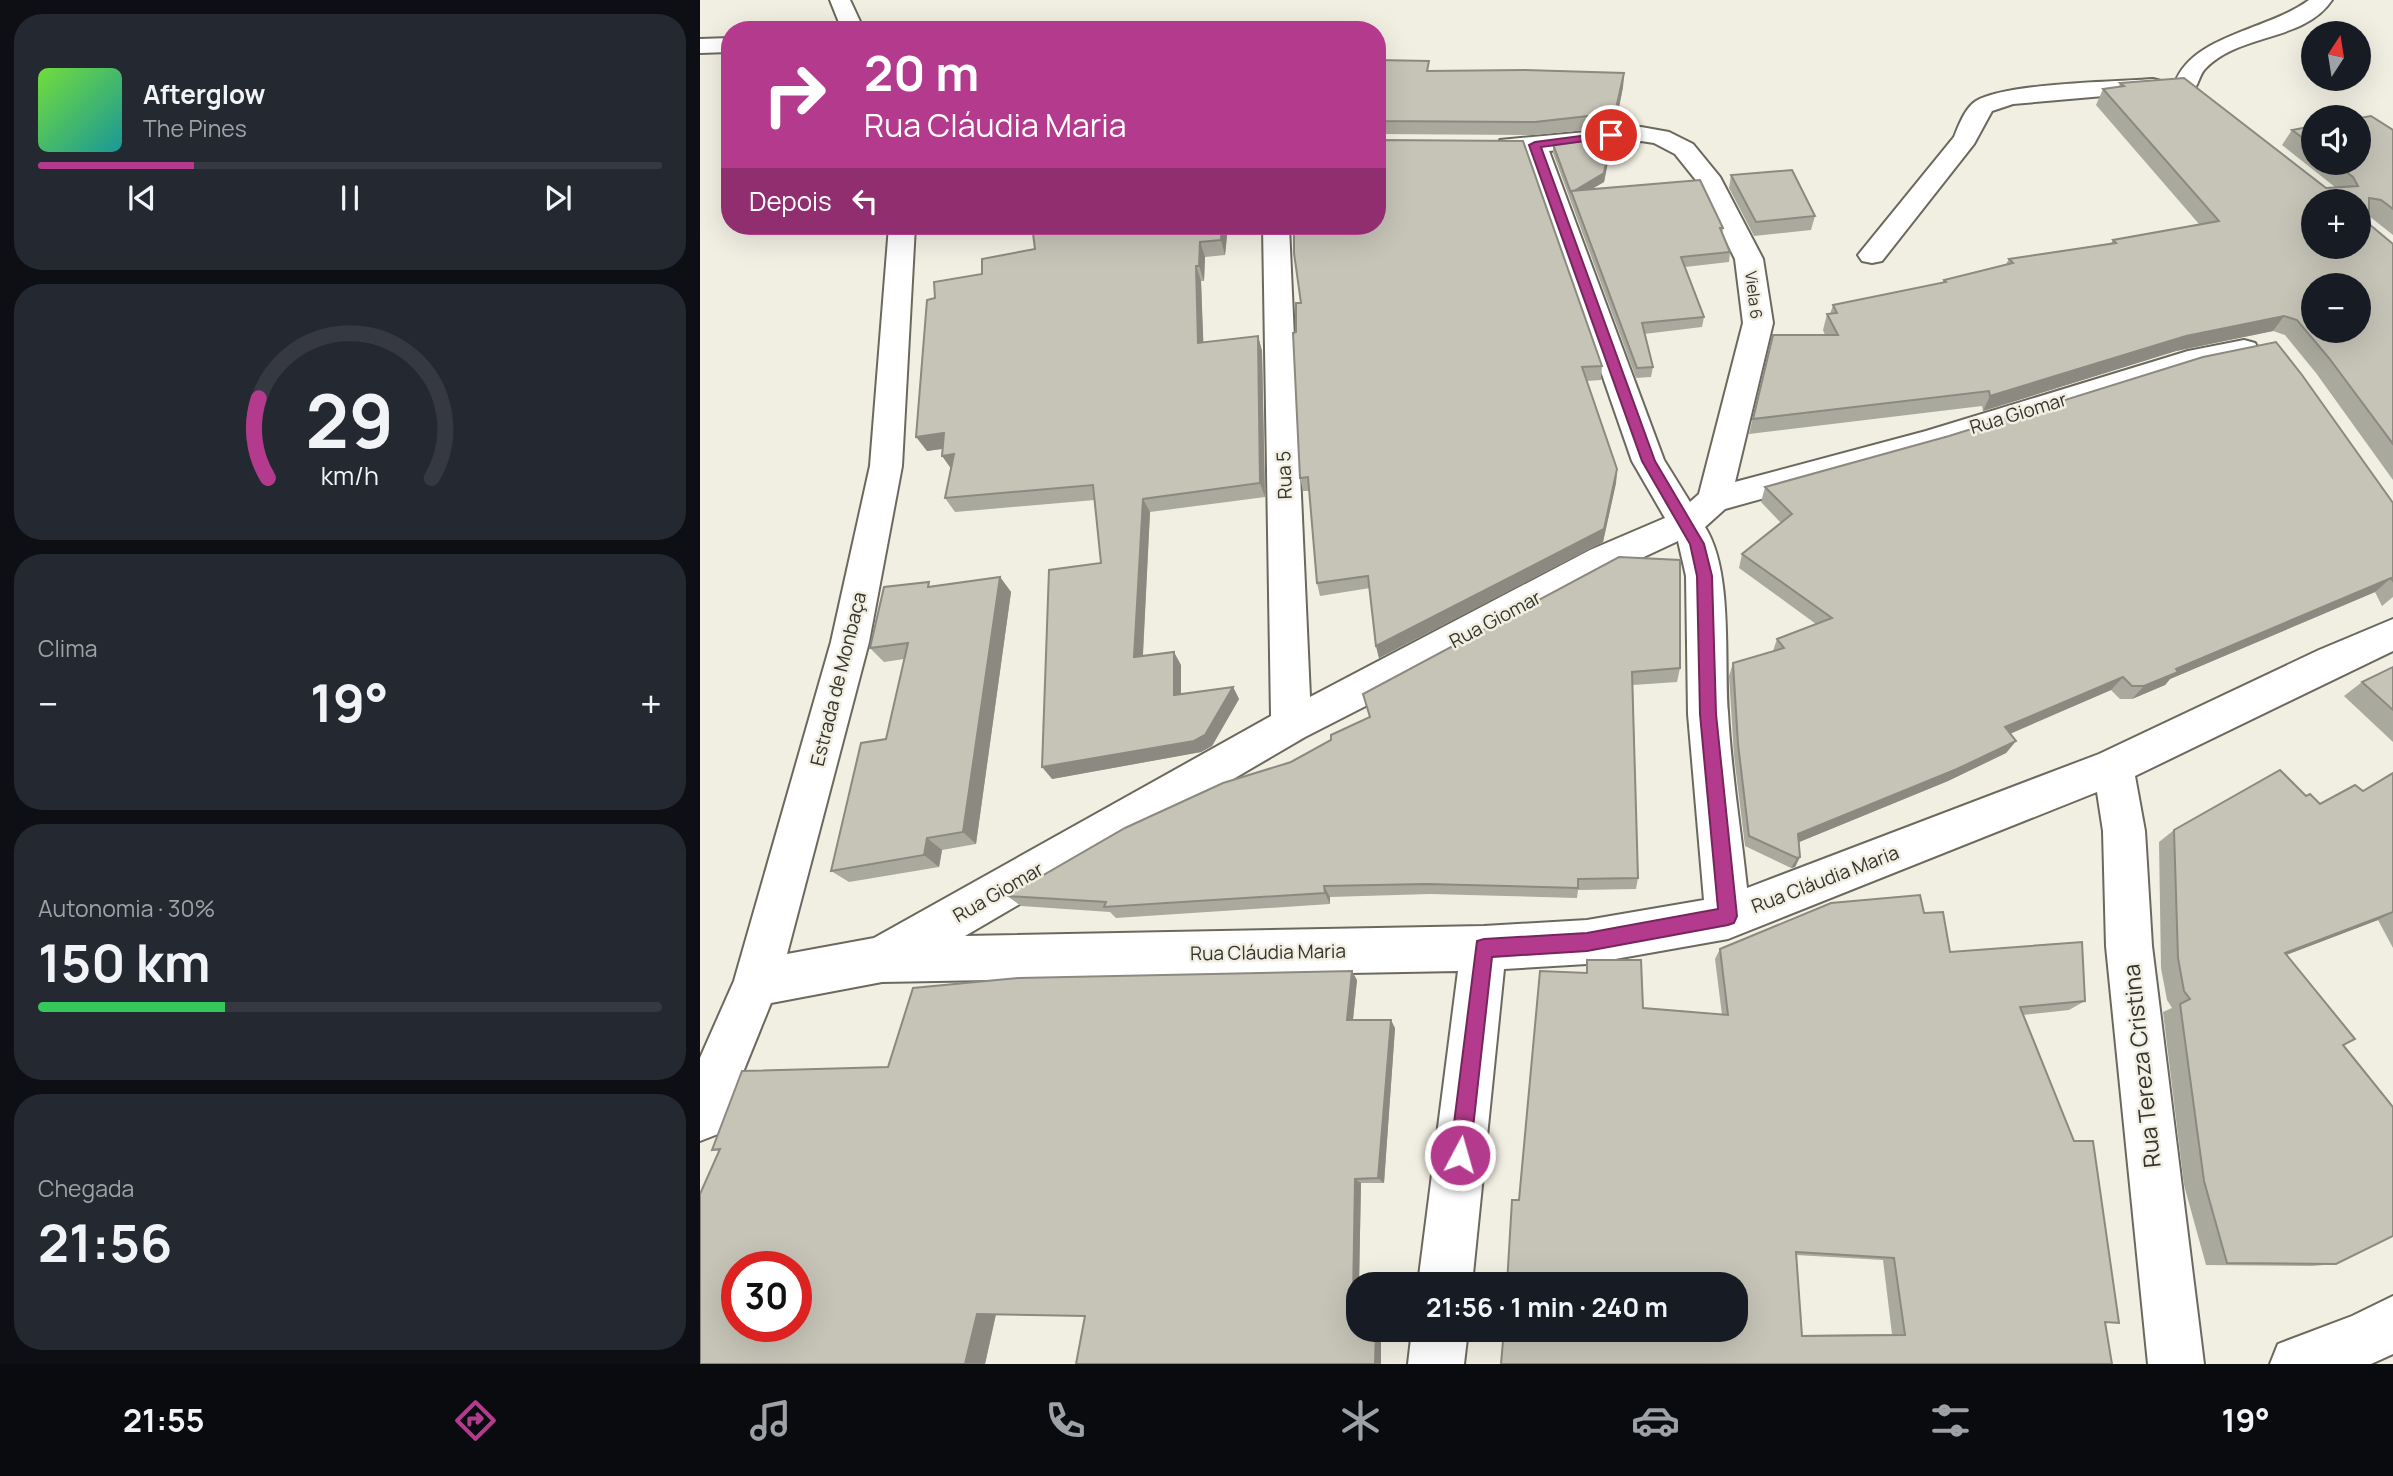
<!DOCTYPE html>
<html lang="pt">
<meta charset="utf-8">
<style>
:root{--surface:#171b24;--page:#242831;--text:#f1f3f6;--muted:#9ea1a6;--line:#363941;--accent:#b43a8d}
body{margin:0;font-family:Manrope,sans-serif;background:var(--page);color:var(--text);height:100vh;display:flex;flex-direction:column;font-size:26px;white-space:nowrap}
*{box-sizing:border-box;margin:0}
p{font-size:23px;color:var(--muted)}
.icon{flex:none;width:38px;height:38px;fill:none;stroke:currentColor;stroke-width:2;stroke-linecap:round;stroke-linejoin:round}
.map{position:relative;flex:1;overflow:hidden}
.side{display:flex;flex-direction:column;gap:14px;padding:14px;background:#0d0f14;width:700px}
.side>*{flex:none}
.hud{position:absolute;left:21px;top:21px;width:665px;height:214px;border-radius:28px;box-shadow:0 7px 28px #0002;background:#b43a8d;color:#fff;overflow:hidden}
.needle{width:46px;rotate:12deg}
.tools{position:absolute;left:1601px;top:21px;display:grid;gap:14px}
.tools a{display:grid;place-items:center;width:70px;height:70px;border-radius:50%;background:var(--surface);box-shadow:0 7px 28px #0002;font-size:35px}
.speed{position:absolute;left:21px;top:1251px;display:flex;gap:14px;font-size:35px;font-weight:700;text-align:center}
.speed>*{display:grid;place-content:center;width:91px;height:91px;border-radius:50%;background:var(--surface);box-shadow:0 7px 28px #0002;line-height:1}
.speed .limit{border:10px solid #d22;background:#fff;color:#111}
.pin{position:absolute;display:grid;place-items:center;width:60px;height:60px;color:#fff;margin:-30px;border:4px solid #fff;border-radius:50%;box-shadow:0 2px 7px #0007}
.me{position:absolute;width:77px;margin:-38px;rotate:6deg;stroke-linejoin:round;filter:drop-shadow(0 0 5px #0008)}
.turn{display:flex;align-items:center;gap:24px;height:147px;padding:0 28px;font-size:32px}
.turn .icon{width:91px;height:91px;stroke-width:2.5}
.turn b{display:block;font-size:49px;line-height:60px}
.then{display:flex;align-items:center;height:66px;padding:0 28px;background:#0003;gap:14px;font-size:26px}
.big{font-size:52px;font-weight:700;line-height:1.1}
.side .widget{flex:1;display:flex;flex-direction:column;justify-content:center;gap:10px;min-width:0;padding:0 24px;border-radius:28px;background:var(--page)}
.side .dial{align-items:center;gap:0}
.dial svg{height:182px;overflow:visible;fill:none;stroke:var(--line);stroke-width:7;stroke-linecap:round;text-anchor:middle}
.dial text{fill:var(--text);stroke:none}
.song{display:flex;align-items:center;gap:21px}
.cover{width:84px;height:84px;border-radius:10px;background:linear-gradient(135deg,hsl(100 70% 55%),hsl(180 70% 35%))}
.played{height:7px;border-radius:4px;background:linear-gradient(90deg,var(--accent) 25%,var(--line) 25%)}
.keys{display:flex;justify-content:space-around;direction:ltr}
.heat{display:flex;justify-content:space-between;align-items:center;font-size:38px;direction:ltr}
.charge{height:10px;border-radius:5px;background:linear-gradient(90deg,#34c759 30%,var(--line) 0)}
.trip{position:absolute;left:646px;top:1272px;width:402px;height:70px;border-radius:28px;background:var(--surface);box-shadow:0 7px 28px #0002;font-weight:700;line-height:70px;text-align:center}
.tabs{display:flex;height:112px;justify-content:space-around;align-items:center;background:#090b0e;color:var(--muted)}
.tabs .icon{width:49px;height:49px}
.tabs .selected{color:var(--accent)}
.tabs b{font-size:32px;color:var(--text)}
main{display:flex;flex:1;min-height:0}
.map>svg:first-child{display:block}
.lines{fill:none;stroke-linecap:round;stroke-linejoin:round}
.street-casing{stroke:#6b695e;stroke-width:4}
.street{fill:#fff;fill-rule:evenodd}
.wall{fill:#aaa99d;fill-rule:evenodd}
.shaded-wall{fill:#8b8980}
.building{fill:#c6c4b7;stroke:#8b8980;stroke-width:2;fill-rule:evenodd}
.route{fill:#b43a8d;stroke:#75265c;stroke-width:2}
.labels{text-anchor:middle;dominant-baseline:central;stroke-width:5;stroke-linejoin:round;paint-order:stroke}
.far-street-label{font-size:16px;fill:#34332e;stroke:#f1efe2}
.street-label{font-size:19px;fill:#34332e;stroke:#f1efe2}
.near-street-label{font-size:23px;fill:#34332e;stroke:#f1efe2}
</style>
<main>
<section class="side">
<div class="widget">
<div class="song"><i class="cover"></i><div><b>Afterglow</b><p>The Pines</p></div></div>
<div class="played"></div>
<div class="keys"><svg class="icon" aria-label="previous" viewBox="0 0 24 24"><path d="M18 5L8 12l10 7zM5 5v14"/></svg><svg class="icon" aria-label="pause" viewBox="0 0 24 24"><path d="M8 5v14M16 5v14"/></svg><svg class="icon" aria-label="next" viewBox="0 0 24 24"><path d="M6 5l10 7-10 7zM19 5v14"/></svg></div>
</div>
<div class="widget dial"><svg viewBox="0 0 100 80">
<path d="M14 69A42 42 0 1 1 86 69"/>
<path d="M14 69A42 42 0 0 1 10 34" stroke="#b43a8d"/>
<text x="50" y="56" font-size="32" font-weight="700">29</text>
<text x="50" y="72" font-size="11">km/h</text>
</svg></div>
<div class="widget"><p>Clima</p>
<div class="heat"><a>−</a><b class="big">19°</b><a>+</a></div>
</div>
<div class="widget"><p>Autonomia · 30%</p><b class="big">150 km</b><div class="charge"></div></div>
<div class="widget"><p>Chegada</p><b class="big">21:56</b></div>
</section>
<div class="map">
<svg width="1693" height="1364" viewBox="0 0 1693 1364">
<rect width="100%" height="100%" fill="#f1efe2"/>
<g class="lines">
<defs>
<g id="street">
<polygon points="130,0 150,0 164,30 142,30"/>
<path d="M1609,0H1632C1604,42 1538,33 1505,69C1500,74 1499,82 1495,88H1479L1475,83C1492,35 1569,30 1609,0Z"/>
<polygon points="30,38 30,52 0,53 0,39"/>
<path d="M1453,79L1461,81L1465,86L1461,91L1313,104L1292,111L1274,144L1182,261L1172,263L1162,261L1158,255L1254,137C1259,125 1265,108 1276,101C1306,83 1414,82 1453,79Z"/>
<path d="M941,127L969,132L993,144L1020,177L1063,259L1073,323L1035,482L1226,431L1488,351L1544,340L1555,343L1559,350L1555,357L1492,370L1241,449L1025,509L1005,527C1033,571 1024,659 1028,712C1031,771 1041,830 1047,888L1399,754L1619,650L1693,619V651L1435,776L1445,831L1452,946L1504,1364H1448L1406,946L1403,831L1397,792L1028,939L887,964L804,969L772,1284H718L758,971L182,982L71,1003L18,1134L0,1141V1058L34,981L131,642L170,466L189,226H215L202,466L169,642L87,954L174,938L571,716L563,226H589L610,697L890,550L965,518L932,461L825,152L800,150L797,145L800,140ZM941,141L954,143L975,154L995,179L1035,259L1043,323L999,494L990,502L964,460L849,151ZM978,541L986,576L988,714L1004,900L887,920L784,926L265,936L605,737L691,693L916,570Z"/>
<polygon points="1693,1296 1693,1354 1671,1364 1570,1364 1578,1344 1652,1316"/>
<polygon points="712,1330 768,1330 764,1364 708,1364"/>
</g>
</defs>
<use href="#street" class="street-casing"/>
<use href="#street" class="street"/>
</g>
<g class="wall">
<polygon points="677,60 730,71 924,73 923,87 915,127 835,135 677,134"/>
<polygon points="1420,83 1626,188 1635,187 1582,145 1592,130 1614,126 1614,163 1659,163 1693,130 1693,235 1669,216 1669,224 1693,244 1693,480 1616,373 1585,335 1573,331 1476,351 1283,411 1282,406 1049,434 1073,335 1125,335 1123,330 1127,314 1130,314 1133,305 1242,283 1244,280 1306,264 1309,259 1411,243 1413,240 1499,224 1396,105 1403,89 1419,87"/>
<polygon points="853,144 911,147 904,182 890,190 1023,228 1022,234 1030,252 1029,262 985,267 1004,317 1002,327 944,334 953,367 951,377 936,378 853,153"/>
<polygon points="1031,175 1115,216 1111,230 1054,236 1029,188"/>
<polygon points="332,226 528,226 525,255 505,257 504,281 501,281 503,343 558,336 562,351 565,497 450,512 443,656 481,665 481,694 533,687 539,699 512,746 501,752 352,779 401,563 395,500 255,512 245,498 251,469 243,449 227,451 235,298 282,274 335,249"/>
<polygon points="601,303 902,366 901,380 887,381 917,469 916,483 903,542 679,658 676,646 670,588 620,596 617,583 609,491 603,491 600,478 596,332"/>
<polygon points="1065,487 1693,503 1693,597 1682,606 1675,592 1470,679 1465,685 1432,699 1420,699 1411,690 1310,733 1316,741 1306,753 1248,781 1099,842 1100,857 1095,867 1091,868 1045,846 1034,756 1029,676 1033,663 1073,651 1077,639 1116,624 1039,568 1042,554 1081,523 1061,502"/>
<polygon points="300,577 311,592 276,844 242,850 239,867 149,882 131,871 186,739 204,659 184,662 170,648 232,586"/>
<polygon points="1693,667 1693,742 1644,696 1662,682"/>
<polygon points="980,668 977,682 933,685 938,878 936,889 878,890 877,898 730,894 630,897 630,904 416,918 410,912 321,906 307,896 591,762 670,717 663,694"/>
<polygon points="1693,773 1693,948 1678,920 1586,955 1643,1045 1636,1264 1612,1266 1506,1265 1484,1185 1463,1012 1472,1008 1467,1000 1461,968 1459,842 1474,830 1606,796 1620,804 1663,791"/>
<path d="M1224,913L1250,952L1385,1001L1369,1010L1323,1015L1405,1323L801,1364L819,1200L886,973L887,960L943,1008L1022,1015L1015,959L1020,949ZM1096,1255L1183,1260L1192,1334L1102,1335Z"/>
<polygon points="657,980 653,1020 695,1028 684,1183 661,1183 659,1284 658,1284 658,1330 681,1330 681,1364 376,1364 385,1316 296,1314 285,1364 0,1364 19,1151 12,1150 188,1067"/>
</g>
<g class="shaded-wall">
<polygon points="924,73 923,87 915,127 915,113"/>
<polygon points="911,138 911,147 904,182 874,199 871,192"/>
<polygon points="522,226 528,226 525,255 521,240"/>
<polygon points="500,242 505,257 504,281 499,266"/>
<polygon points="496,266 501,281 504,358 498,343"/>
<polygon points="1584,316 1573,331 1476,351 1283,411 1290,396 1486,336"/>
<polygon points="558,336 562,351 565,497 560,483"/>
<polygon points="244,433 254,447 227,451 216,437"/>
<polygon points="254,454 252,470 242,456"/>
<polygon points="917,469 916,483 903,542 679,658 676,646"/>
<polygon points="443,499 450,512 442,670 434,657"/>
<polygon points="300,577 311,592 276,844 263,832"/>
<polygon points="1691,578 1675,592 1470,679 1465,685 1432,699 1444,686 1476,669"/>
<polygon points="474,652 481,665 481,707 474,695"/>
<polygon points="1423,677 1411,690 1296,740 1305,727"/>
<polygon points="533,687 539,699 512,746 501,752 352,779 342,767"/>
<polygon points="1316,741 1306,753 1248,781 1092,845 1098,834"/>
<polygon points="227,838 242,850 239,867 224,855"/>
<polygon points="1100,857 1095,867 1091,868 1097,858"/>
<polygon points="624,886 630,897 630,904 625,893"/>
<polygon points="1693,912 1678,920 1565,963 1585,953"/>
<polygon points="652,971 657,980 652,1029 647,1020"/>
<polygon points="691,1020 695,1028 684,1183 678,1178"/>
<polygon points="655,1179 661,1183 659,1284 658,1284 658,1301 653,1301"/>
<polygon points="277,1314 296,1314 285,1364 265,1364"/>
<polygon points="676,1330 681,1330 681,1364 675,1364"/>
</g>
<g class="building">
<polygon points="677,60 729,61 727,71 825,70 924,73 915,113 835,122 677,121"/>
<path d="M1484,78L1626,188L1658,186L1653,177L1634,163H1659V118L1671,116L1693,130V209L1681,200L1669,198V224L1693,244V444L1629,358L1597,320L1584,316L1486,336L1290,396L1289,391L1053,419L1073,335H1138L1127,314L1137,313L1133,305L1246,282L1244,280L1313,263L1309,259L1416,243L1413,240L1519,221L1403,89L1424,86L1420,83ZM1614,201H1659V247H1614ZM1614,285H1659V331H1614Z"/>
<polygon points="1614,126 1614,146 1592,130"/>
<polygon points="911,138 904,173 874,191 871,191 871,193 853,144"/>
<polygon points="677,140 823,141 902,366 882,367 917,469 904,529 676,646 668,576 617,583 608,477 600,478 593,333 596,332 596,303 601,303 594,253 594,226 677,226"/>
<polygon points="1092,170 1115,216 1056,222 1031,175"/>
<polygon points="1000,180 1023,228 1020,228 1030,252 981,257 1004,317 942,323 953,367 937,368 871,191"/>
<polygon points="332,226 522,226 521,240 500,242 499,266 496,266 498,343 558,336 560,483 443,499 434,657 474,652 474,695 533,687 505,735 494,741 342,767 349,570 401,563 393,485 245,498 254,454 242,456 244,433 216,437 227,300 235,298 234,282 282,274 282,259 335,249"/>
<polygon points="1576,342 1602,375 1693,503 1693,581 1691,578 1476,669 1478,672 1444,686 1432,686 1423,677 1305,727 1316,741 1257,769 1098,834 1100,857 1097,858 1049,836 1038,744 1033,663 1084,648 1077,639 1132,618 1042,554 1092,514 1065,487 1249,436 1503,357"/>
<polygon points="919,557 980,560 980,668 932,672 938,878 878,879 878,888 727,884 624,886 625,893 404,907 406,902 307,896 425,828 523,783 591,762 631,740 631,735 670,717 663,694"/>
<polygon points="300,577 263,832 227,838 224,855 131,871 161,743 186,739 208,643 170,648 184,587 229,582 228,587"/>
<polygon points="1693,667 1693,710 1662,682"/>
<polygon points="1580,770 1606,796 1610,794 1620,804 1655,785 1663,791 1693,773 1693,912 1585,953 1655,1039 1643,1045 1693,1107 1693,1236 1636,1264 1527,1263 1504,1181 1480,1004 1490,999 1484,991 1478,958 1474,830"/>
<path d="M1220,895L1224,913L1243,912L1250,952L1382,942L1385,1001L1320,1007L1374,1141H1393L1419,1323L1405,1322L1412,1364H801L804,1330H1036V1284H807L812,1200H819L840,971L887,973V960H941L943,1008L1028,1015L1020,949L1131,903ZM1096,1252L1194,1258L1205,1335L1102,1336Z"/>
<path d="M652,971L647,1020H691L678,1178L655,1179L653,1301H658V1330H676L675,1364H376L385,1316L277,1314L265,1364H0V1194L20,1149L12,1150L42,1071L188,1067L213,988L319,978ZM37,1267H96V1326H37Z"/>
</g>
<polygon class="route" points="911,132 916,135 914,137 841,147 955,461 1004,544 1012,576 1016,714 1037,916 1034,923 1028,925 887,951 792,957 770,1155 767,1162 760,1165 753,1162 750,1155 777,941 784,939 887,933 1018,909 1000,714 997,576 990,544 942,461 829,145 835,142"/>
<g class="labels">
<g class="far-street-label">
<text transform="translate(1054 295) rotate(83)">Viela 6</text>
</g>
<g class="street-label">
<text transform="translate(1318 413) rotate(-17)">Rua Giomar</text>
<text transform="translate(584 475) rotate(-92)">Rua 5</text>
<text transform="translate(795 619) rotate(-28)">Rua Giomar</text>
<text transform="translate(138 679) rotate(-76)">Estrada de Monbaça</text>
<text transform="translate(1125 879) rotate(-21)">Rua Cláudia Maria</text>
<text transform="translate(298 892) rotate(-30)">Rua Giomar</text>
<text transform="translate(568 952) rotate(-1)">Rua Cláudia Maria</text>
</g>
<g class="near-street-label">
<text transform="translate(1441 1066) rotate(-96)">Rua Tereza Cristina</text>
</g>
</g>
</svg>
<div class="tools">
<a><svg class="needle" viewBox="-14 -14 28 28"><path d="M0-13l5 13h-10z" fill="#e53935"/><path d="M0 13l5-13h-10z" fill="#9ea1a6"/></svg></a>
<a><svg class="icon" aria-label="sound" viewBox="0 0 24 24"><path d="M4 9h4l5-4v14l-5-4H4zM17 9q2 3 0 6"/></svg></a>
<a>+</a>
<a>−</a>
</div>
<div class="speed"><div class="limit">30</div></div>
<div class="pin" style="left:911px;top:135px;background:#d93025"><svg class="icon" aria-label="arrive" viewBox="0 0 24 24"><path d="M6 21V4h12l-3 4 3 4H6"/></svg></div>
<svg class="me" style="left:760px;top:1155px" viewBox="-20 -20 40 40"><circle r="17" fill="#b43a8d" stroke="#fff" stroke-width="3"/><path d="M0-11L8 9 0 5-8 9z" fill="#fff"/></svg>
<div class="trip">21:56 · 1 min · 240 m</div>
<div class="hud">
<div class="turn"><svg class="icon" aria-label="right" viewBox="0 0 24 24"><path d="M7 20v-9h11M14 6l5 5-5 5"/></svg><div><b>20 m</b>Rua Cláudia Maria</div></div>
<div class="then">Depois<svg class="icon" aria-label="left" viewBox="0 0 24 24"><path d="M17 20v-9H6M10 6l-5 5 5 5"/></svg></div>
</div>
</div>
</main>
<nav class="tabs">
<b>21:55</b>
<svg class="icon selected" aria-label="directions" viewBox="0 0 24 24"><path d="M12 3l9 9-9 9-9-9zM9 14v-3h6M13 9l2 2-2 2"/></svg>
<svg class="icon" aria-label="music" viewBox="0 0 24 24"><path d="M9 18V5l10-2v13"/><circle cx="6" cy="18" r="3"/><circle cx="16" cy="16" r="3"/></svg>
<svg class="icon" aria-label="phone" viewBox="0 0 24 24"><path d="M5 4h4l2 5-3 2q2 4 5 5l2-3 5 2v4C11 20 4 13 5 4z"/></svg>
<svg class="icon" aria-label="climate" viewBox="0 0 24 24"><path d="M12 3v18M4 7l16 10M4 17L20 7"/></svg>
<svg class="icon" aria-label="car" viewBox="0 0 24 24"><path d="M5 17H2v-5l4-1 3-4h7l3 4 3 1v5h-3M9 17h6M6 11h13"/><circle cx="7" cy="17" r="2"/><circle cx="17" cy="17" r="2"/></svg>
<svg class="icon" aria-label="filters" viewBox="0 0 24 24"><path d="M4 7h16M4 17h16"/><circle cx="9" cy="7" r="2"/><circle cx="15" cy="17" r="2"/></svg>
<b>19°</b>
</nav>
